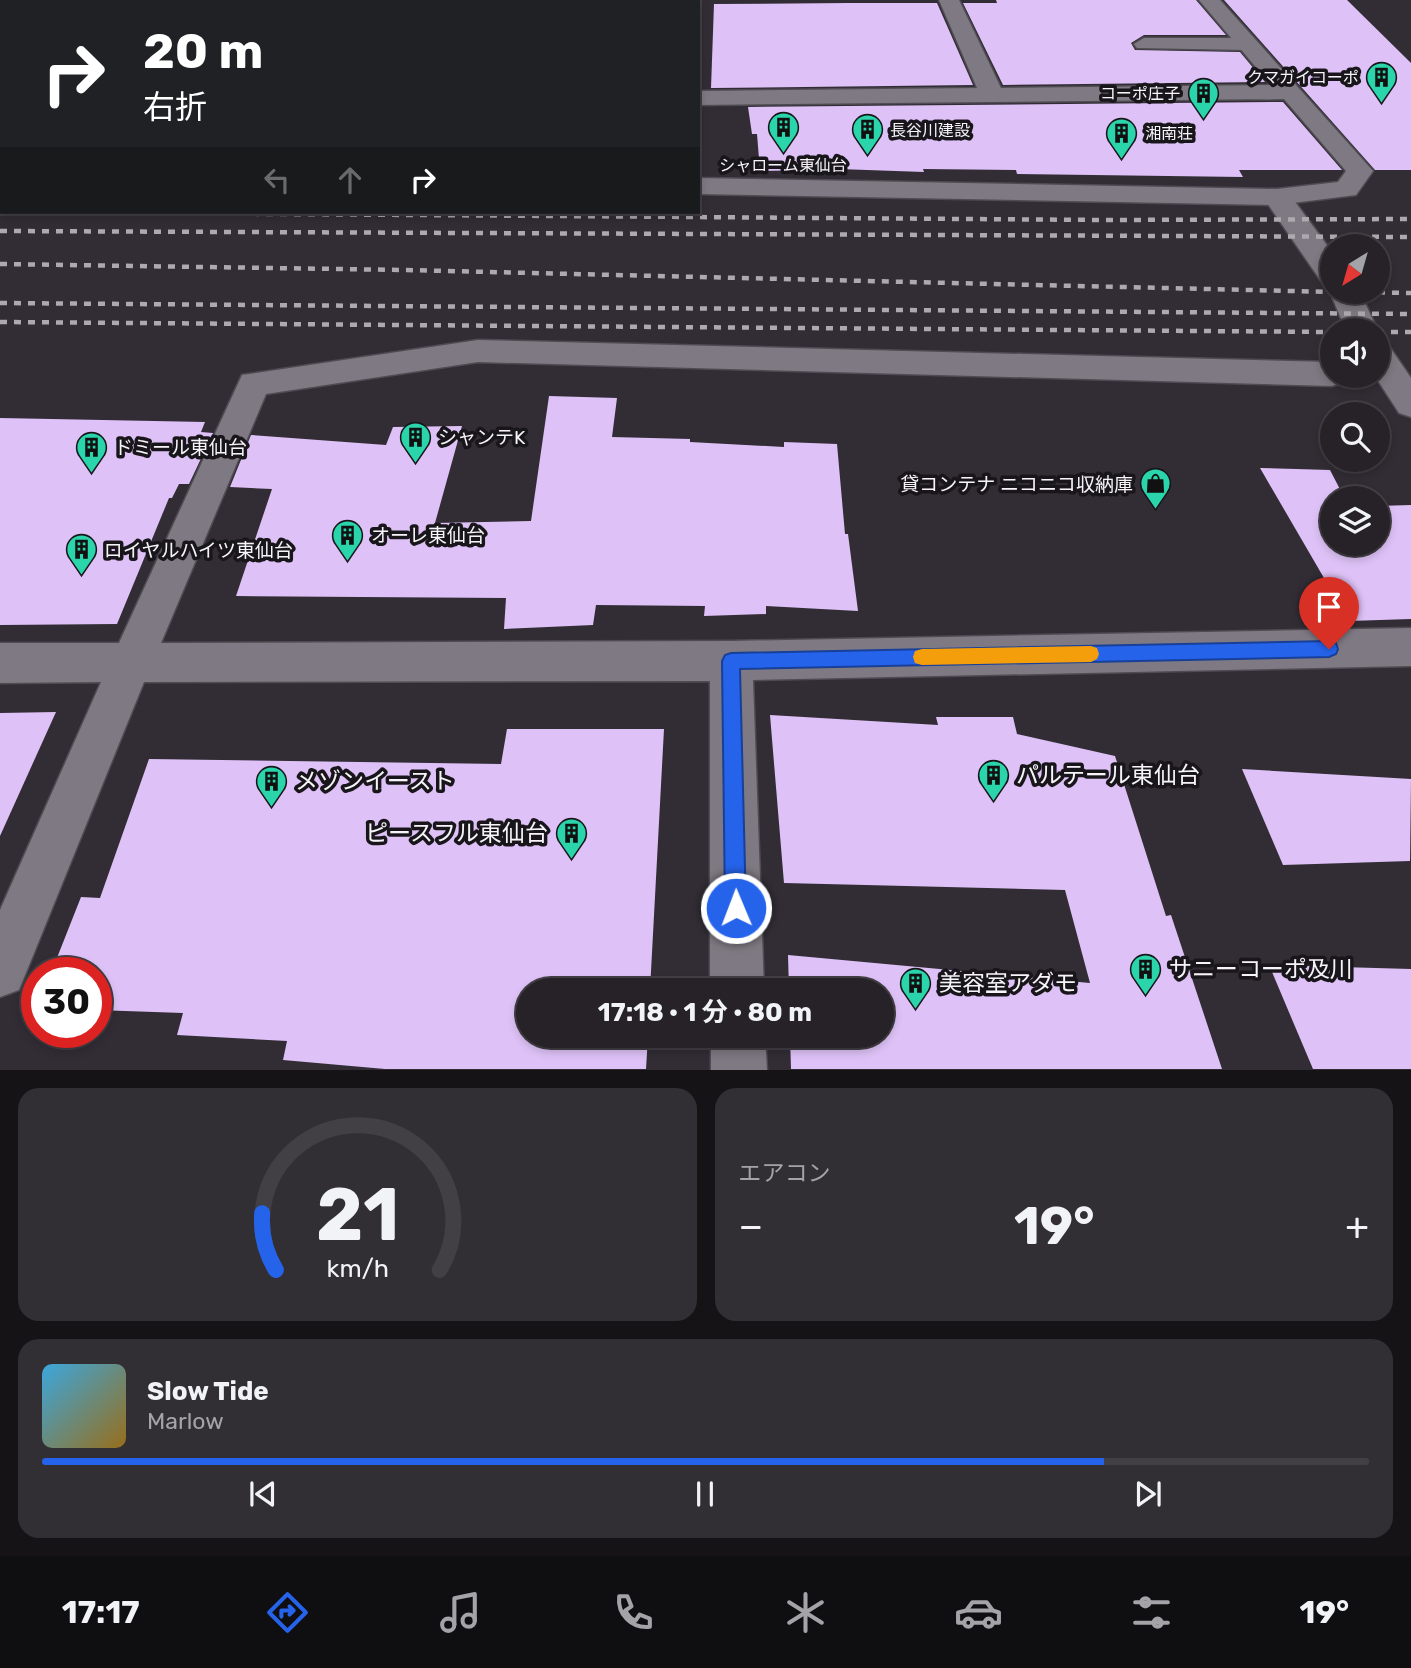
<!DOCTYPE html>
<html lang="ja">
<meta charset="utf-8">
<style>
:root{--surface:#262228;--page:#322f34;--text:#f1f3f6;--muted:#a4a4a8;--line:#423f45;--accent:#2563eb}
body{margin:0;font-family:Rubik,"Noto Sans JP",sans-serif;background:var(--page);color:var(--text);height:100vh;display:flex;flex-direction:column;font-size:26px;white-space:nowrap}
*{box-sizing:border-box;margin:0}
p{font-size:23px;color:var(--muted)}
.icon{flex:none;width:38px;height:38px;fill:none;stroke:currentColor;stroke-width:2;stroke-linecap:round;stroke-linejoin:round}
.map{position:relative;height:1070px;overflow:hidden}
.side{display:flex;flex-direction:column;gap:18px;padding:18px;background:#151316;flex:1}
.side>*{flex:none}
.top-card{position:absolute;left:0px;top:0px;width:700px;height:214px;box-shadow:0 4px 10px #0003,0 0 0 2px var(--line);background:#202124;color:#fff;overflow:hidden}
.needle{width:46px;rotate:217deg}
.fabs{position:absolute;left:1320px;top:234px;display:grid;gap:14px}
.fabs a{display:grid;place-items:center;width:70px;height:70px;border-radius:50%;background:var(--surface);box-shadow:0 4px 10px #0003,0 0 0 2px var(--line);font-size:35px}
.speed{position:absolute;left:21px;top:957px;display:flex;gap:14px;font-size:35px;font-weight:700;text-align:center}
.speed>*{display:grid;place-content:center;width:91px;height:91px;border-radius:50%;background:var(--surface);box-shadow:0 4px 10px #0003,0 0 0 2px var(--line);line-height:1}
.speed .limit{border:10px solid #d22;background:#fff;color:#111}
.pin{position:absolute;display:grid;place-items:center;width:60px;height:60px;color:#fff;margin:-72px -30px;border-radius:50% 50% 50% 0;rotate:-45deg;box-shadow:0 0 7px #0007}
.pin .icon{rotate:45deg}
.me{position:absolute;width:77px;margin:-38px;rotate:359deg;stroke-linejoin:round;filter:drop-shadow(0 0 5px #0008)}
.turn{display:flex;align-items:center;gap:24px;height:147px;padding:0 28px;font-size:32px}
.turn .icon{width:91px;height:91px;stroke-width:2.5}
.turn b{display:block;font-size:49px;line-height:60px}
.lanes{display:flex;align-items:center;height:66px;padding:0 28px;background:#0003;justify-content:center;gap:35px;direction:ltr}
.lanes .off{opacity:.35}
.big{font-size:52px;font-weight:700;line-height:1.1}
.side .tile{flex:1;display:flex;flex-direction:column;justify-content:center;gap:10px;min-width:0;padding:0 24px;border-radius:21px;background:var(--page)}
.side .dial{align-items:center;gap:0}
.dial svg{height:182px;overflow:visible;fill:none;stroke:var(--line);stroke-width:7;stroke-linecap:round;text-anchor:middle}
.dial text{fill:var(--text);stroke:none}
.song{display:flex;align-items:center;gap:21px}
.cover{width:84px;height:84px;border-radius:10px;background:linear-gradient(135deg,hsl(200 70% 55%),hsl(40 70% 35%))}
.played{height:7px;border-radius:4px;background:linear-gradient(90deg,var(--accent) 80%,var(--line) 80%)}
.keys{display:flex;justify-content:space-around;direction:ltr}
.heat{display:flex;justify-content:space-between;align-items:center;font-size:38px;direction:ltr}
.side .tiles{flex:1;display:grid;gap:18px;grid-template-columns:1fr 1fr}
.tile:last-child{grid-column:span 2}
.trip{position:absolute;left:516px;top:978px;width:378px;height:70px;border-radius:35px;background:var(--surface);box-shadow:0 4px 10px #0003,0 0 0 2px var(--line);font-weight:700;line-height:70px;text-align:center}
.menu{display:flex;height:112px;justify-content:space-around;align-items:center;background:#0f0e10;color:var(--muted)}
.menu .icon{width:49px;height:49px}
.menu .active{color:var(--accent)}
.menu b{font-size:32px;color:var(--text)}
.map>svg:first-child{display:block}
.building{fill:#dec2f7}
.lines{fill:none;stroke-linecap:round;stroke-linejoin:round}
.lane-casing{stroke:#4e4b52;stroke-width:3}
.street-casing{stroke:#4e4b52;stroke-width:3}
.secondary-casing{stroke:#4e4b52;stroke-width:3}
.lane{fill:#7e7982;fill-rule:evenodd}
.street{fill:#7e7982;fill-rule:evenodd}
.secondary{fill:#7e7982;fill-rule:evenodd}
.rail{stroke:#aca9af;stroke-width:4.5;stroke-dasharray:7 7;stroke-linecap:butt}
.route{fill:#2563eb;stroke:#184099;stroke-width:2}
.slow{fill:#f59e0b}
.labels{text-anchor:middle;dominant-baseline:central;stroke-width:7;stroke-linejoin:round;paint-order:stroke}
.far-poi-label{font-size:16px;fill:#f6f3f9;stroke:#18161a;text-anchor:end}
.poi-label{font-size:19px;fill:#f6f3f9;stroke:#18161a;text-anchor:start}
.near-poi-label{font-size:23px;fill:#f6f3f9;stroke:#18161a;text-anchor:start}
</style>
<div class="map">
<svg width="1411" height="1070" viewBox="0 0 1411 1070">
<rect width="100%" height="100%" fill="#322d35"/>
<g class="building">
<polygon points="996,0 1196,0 1226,35 1144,35 1131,43 1135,50 1240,52 1265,82 1003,85 963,3 997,3"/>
<polygon points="1224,0 1347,0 1411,63 1411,170 1375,170"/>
<polygon points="849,3 937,3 973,85 711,88 714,4"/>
<polygon points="1283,102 1342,170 1239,170 1243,177 1017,174 1016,170 923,169 924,172 810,168 811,170 760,171 757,134 752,134 748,107"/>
<polygon points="549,396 617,398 612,437 690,439 690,442 784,447 784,442 837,444 845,534 848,534 858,611 766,606 766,614 704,616 705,606 596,605 593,625 504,629 506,598 236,596 272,489 230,487 251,435 386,445 393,427 462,426 435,523 531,521"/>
<polygon points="0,418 205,422 201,432 213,433 189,484 179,484 172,498 169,498 117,624 0,625"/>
<polygon points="1260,468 1330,470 1345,499 1332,499 1332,544 1377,544 1377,506 1411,505 1411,619 1349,621"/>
<polygon points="56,712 0,836 0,713"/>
<polygon points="770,715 938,725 936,717 1013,717 1017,734 1115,756 1166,916 1171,915 1222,1069 791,1069 790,1036 882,1036 882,990 789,990 788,955 1090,983 1065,890 784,883"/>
<polygon points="507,729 664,729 650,990 528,990 528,1036 648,1036 646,1069 385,1069 283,1060 287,1041 177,1035 183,1013 96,1010 96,973 51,973 81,897 100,898 149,759 501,764"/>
<polygon points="1242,769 1411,779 1410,861 1283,865"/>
<polygon points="1269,965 1411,969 1411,1069 1313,1069"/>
</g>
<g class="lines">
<defs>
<polygon id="lane" points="1144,38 1248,38 1258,44 1248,50 1137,48 1134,44"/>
<g id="street">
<polygon points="123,0 144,0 122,2"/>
<polygon points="395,0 415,0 416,2 394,2"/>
<polygon points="677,0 697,0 698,2 676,2"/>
<polygon points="939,0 959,0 1001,88 1271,85 1199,0 1220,0 1373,171 1356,195 1277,205 698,194 698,178 1277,189 1338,182 1346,171 1284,99 698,105 698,91 977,88"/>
<polygon points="2,160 2,178 0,178 0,161"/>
<polygon points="478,340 1332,362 1332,376 1347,376 1344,382 1332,386 478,362 266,394 161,643 731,641 1411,628 1411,666 753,680 764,990 710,990 710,681 144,682 19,990 0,997 0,910 101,682 0,683 0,643 119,643 242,375"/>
<polygon points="711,1036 765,1036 767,1070 711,1070"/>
</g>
<g id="secondary">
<polygon points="1277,189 1287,191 1332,252 1332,284 1321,281 1263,197 1267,191"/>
<polygon points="1332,289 1332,292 1360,292 1378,331 1377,332 1346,331 1330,292"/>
<polygon points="1377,343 1389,346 1411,378 1411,417 1399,413 1375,376 1377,376"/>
</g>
</defs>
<use href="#lane" class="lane-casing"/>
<use href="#street" class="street-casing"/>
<use href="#secondary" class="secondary-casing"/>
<use href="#lane" class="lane"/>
<use href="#street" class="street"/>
<use href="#secondary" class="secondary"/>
<g class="rail">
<polyline points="0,212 1103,220 1411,219"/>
<polyline points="0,231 1411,237"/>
<polyline points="0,264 406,270 1332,292"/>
<polyline points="1350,292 1411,293"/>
<polyline points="0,303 1411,314"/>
<polyline points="0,322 1332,332"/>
<polyline points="1377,332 1411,332"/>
</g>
</g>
<polygon class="route" points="1329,641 1336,643 1338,649 1336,654 1329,657 740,669 746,908 743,915 736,919 728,915 725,908 722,661 725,655 731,653"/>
<polygon class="slow" points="1091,646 1097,648 1099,654 1097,659 1091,662 922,665 915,663 913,657 915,651 922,649"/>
<defs>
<symbol id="building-pin" viewBox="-11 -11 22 30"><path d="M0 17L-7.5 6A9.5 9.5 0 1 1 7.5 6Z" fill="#2bd5ac" stroke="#18161a"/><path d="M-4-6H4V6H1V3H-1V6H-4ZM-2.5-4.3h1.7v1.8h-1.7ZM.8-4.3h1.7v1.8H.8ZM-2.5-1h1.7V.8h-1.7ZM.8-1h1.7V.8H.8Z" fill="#111"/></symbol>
<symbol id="shop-pin" viewBox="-11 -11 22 30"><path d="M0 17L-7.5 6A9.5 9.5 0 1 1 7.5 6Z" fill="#2bd5ac" stroke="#18161a"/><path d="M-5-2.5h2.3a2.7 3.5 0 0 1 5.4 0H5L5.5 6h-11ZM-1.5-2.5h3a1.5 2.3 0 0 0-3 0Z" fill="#111"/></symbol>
</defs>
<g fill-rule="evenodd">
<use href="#building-pin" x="1364" y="60" width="35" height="47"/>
<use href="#building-pin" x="1186" y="76" width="35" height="47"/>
<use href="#building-pin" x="766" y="110" width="35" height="47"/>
<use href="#building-pin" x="850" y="112" width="35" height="47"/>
<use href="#building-pin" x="1104" y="116" width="35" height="47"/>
<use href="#building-pin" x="398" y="420" width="35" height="47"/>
<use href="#building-pin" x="74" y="430" width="35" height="47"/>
<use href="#shop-pin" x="1138" y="466" width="35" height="47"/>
<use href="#building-pin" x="330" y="518" width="35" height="47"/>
<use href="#building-pin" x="64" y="532" width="35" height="47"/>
<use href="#building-pin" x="976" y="758" width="35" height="47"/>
<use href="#building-pin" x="254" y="764" width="35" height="47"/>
<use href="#building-pin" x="554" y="816" width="35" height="47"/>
<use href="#building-pin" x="1128" y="952" width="35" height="47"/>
<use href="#building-pin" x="898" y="966" width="35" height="47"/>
</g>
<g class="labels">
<g class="far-poi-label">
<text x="1359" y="77">クマガイコーポ</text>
<text x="1180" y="93">コーポ庄子</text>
<text x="890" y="130" text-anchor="start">長谷川建設</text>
<text x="1145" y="133" text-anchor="start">湘南荘</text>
<text x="783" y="165" text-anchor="middle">シャローム東仙台</text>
</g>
<g class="poi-label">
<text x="438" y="437">シャンテK</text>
<text x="114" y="447">ドミール東仙台</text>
<text x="1133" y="484" text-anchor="end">貸コンテナ ニコニコ収納庫</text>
<text x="371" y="535">オーレ東仙台</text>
<text x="104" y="550">ロイヤルハイツ東仙台</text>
</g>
<g class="near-poi-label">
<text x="1016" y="775">パルテール東仙台</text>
<text x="295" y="781">メゾンイースト</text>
<text x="548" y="833" text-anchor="end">ピースフル東仙台</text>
<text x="1169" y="969">サニーコーポ及川</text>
<text x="939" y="983">美容室アダモ</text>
</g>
</g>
</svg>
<div class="fabs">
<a><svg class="needle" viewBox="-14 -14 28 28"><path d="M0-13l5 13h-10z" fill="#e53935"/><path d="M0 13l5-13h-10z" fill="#a4a4a8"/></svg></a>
<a><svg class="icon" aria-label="sound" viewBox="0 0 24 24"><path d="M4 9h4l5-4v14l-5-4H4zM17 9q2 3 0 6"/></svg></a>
<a><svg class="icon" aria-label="search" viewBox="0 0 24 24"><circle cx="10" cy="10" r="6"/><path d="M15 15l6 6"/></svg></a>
<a><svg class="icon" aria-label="layers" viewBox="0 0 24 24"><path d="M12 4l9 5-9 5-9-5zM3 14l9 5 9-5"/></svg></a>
</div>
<div class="speed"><div class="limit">30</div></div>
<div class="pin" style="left:1329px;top:649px;background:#d93025"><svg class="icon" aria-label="arrive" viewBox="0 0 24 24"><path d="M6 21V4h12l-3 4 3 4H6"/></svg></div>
<svg class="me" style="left:736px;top:908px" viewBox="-20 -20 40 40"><circle r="17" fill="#2563eb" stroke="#fff" stroke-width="3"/><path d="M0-11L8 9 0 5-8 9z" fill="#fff"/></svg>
<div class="trip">17:18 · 1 分 · 80 m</div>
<div class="top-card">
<div class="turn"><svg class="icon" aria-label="right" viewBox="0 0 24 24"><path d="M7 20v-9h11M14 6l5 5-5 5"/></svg><div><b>20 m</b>右折</div></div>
<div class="lanes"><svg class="icon off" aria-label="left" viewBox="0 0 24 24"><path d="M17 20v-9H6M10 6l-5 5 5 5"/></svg><svg class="icon off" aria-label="ahead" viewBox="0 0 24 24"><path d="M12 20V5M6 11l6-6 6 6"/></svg><svg class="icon" aria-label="right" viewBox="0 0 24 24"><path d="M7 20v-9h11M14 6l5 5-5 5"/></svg></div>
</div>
</div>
<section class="side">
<div class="tiles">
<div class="tile dial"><svg viewBox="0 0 100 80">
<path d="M14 69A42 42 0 1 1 86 69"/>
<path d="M14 69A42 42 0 0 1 8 44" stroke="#2563eb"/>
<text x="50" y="56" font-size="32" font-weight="700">21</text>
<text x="50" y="72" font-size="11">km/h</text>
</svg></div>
<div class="tile"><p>エアコン</p>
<div class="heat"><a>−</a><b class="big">19°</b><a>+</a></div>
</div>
<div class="tile">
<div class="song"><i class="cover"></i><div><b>Slow Tide</b><p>Marlow</p></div></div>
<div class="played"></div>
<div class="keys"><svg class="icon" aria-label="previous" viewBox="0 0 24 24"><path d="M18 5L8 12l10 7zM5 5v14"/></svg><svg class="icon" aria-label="pause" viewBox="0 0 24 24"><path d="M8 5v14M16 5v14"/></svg><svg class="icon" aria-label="next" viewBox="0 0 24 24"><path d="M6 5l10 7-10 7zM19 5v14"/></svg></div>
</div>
</div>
</section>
<nav class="menu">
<b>17:17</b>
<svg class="icon active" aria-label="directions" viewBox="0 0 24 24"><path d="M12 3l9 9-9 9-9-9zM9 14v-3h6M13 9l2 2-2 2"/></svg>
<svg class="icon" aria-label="music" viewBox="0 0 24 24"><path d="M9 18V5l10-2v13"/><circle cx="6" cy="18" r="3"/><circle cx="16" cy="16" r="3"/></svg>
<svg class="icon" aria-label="phone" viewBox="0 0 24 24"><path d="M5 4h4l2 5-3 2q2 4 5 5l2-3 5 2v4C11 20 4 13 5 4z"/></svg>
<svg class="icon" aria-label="climate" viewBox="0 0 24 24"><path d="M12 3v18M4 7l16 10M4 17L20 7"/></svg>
<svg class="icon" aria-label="car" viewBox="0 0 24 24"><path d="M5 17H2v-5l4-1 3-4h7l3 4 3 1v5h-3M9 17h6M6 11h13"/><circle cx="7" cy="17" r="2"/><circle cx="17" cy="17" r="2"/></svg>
<svg class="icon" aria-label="filters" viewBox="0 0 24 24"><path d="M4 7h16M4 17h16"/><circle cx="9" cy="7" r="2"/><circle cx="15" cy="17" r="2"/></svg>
<b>19°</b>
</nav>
